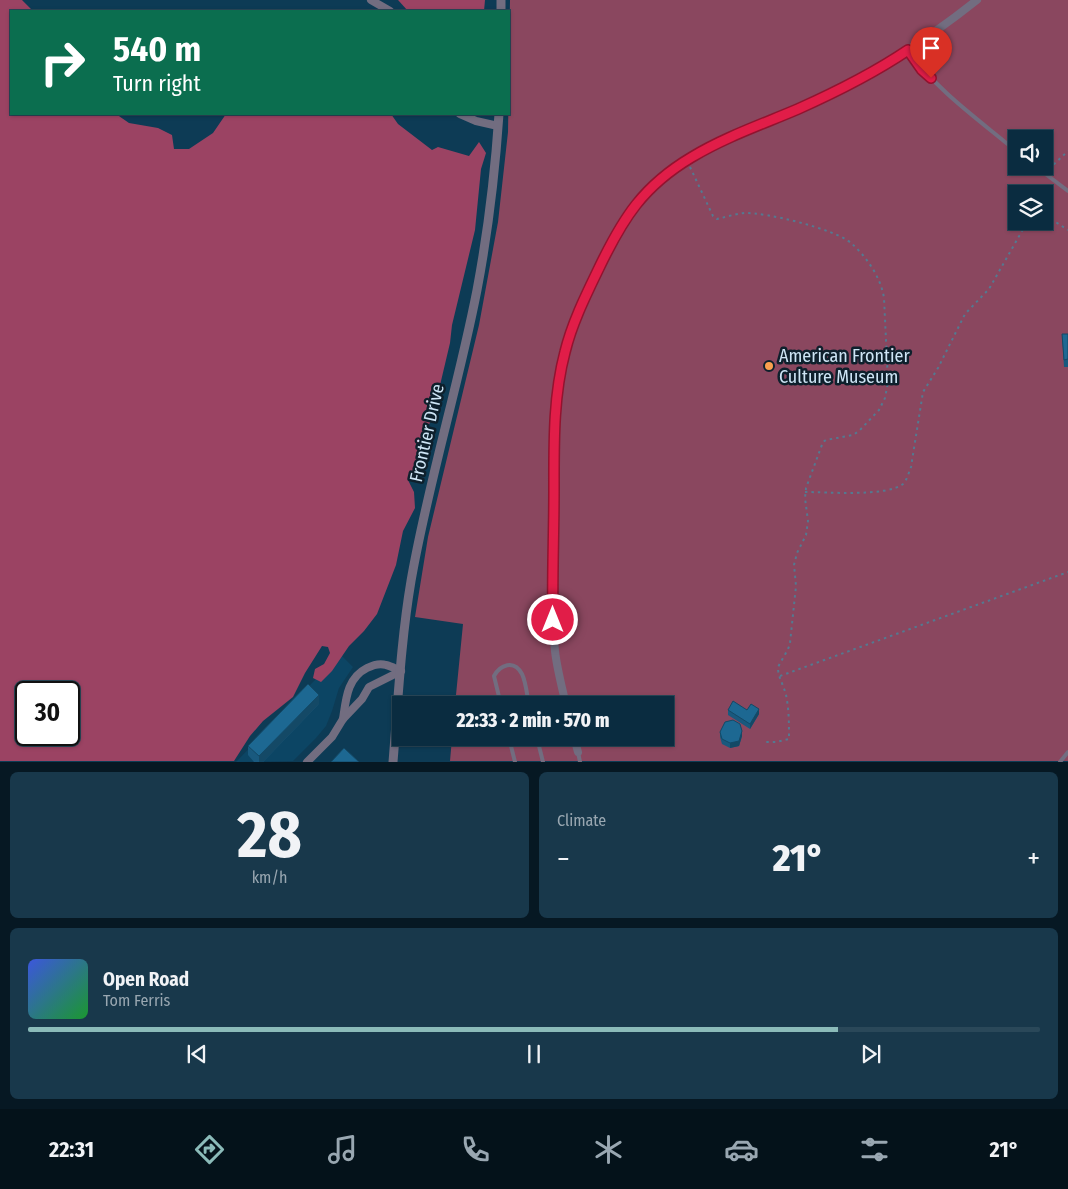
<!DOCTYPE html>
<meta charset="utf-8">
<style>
:root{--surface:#0a2c40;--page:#18384b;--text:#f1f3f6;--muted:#99a7b1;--line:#2a4859;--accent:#8bbbb9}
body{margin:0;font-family:"Fira Sans Condensed",sans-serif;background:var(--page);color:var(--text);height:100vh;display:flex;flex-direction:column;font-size:19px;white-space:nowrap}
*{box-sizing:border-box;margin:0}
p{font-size:16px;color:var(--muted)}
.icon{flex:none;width:28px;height:28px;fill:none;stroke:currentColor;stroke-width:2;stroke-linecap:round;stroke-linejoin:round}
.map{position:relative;height:762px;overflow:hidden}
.side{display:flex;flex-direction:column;gap:10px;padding:10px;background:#061823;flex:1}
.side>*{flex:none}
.banner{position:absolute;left:10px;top:10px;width:500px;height:105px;border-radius:0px;box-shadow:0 1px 4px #0004,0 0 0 1px var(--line);background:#0b6e4f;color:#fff;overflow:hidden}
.tools{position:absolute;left:1008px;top:130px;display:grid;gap:10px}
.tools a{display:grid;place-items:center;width:45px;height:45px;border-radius:0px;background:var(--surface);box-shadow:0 1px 4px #0004,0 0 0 1px var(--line);font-size:25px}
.speed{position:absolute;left:15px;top:681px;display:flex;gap:10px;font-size:25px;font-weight:700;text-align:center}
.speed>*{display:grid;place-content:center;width:65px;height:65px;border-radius:50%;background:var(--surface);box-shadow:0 1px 4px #0004,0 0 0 1px var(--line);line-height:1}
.speed .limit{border:2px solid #111;border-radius:8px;background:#fff;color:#111}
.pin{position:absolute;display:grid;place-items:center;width:42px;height:42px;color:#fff;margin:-51px -21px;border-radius:50% 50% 50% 0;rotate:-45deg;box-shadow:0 0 5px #0007}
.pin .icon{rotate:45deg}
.me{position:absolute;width:55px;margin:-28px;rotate:0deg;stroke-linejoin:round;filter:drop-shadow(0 0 4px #0008)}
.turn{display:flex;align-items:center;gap:18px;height:105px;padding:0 20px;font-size:22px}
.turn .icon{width:65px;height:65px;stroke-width:2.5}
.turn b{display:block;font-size:35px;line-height:42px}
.big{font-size:38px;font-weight:800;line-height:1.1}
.side .card{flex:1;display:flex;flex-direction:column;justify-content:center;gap:8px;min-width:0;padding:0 18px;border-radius:8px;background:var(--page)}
.side .dial{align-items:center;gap:0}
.dial b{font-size:65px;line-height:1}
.song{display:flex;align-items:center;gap:15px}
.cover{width:60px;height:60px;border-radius:8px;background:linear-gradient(135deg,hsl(230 70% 55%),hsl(130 70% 35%))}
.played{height:5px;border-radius:2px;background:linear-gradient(90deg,var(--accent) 80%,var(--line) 80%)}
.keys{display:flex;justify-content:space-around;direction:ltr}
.heat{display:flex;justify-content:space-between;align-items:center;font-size:28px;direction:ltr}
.side .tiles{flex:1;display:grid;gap:10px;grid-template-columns:1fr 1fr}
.card:last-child{grid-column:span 2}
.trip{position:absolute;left:392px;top:696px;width:282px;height:50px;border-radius:0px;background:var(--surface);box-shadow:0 1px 4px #0004,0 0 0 1px var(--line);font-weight:800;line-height:50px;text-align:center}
.dock{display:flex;height:80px;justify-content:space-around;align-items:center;background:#04121a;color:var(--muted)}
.dock .icon{width:35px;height:35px}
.dock .active{color:var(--accent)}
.dock b{font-size:22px;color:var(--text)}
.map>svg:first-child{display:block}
.built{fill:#0c4564}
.green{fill:#8a475f;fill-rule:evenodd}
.forest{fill:#9b4363;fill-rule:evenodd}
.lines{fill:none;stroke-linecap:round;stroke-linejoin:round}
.path{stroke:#547990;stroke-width:2;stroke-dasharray:2.5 4;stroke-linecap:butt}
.service{stroke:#726d80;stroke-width:4}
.minor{stroke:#726d80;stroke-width:8}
.tertiary{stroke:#726d80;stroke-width:9}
.wall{fill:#19597e}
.shaded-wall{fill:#144966}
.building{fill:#1d6892;stroke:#144966}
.route-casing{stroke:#92132f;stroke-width:12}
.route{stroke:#e11d48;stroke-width:9}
.poi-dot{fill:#fa9f4f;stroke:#0e202c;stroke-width:2}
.labels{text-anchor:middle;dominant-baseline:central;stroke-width:5;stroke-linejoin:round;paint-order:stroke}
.poi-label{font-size:18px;fill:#cee5f5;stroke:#0e202c;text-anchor:start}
.street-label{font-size:18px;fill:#cee5f5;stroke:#0e202c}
</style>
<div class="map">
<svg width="1068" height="762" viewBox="0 0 1068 762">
<rect width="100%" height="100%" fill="#0d3b55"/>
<polygon class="built" points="340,654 353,667 339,688 332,711 326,726 316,738 293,761 236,762"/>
<path class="green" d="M510,0H1068V761H450L452,738H666V705H455L463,624L415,617L428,537L479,325L498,222L508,132ZM1016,139H1044V166H1016ZM1016,194H1044V221H1016Z"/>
<g class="forest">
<path d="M0,0H22L33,11H11V114H116L129,123L158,128L172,135L174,149H189L213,133L226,114H391L398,124L432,150L438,147L469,156L479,142L486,153L481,169L475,230L452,325L450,343L432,419L426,430V440L422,457L408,480L414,492L415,508L403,531L396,565L377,614L364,631L349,646L332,671L321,682L313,678L315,669L324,664L330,653L328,647L322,646L305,673L293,697L263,721L250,736L234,761H0ZM26,692H69V735H26Z"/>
<polygon points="398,0 485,0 484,11 408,11"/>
</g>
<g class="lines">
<g class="path">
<path d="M690,167L713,216L717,219C726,217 735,214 744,213C765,212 835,229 851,243C867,257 881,278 884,298L888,382L885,398L879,410L859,431L853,435L826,440L823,442L806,488L805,498L808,521L806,535L797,553L794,565L796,586L790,643C788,652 779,663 778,668C778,677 784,686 786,695C789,709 789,724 789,739L776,742H765"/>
<polyline points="1049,169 1068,151"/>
<polyline points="1044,219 1054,221 1068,230"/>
<path d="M805,492C827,492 886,497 903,484C907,480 909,472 911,467L923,392L938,368L965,314L989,289L1026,224L1031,221"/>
<polyline points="780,676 1068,572"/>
</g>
<g class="service">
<path d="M908,50C937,91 978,119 1016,151"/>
<polyline points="1035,166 1068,191"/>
<path d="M501,705L494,676C500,665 514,659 522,674C526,682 527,695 529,705"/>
<polyline points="509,738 515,762"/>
<polyline points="537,738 543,762"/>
<polyline points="578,752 580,762"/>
<polyline points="1060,762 1068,752"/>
</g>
<g class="minor">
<polyline points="371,0 390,11"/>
<polyline points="460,114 476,121 498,126"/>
<path d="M566,705C562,687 557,669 555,651C550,600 553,549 554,498C554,452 552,405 563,360C569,330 583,301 596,274C616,235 634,196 671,170C715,139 768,124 817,100C875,73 927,40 977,0"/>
<path d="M343,719C346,699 347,678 367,668C373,665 380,663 386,665C391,666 396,669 401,671"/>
<polyline points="574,738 578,752"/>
<polyline points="307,762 332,737 343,719 362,699 369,687 401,671"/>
</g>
<g class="tertiary">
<polyline points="501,11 501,0"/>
<path d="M393,762C398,701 401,640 411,581C428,483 458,388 477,290C488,232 495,173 499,114"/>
</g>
</g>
<g class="wall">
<polygon points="1062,334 1068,334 1068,367 1064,367"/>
<polygon points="319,704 263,762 254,762 248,755 248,746"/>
<polygon points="728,710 747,710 759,714 750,729 728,715"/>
<polygon points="720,732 742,736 739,746 730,748 722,744 720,737"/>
</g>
<g class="shaded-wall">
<polygon points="319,695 319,704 263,762 259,762 259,756"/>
<polygon points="759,709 759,714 750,729 750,724"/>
<polygon points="742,731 742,736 739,746 730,748 730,743"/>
</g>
<g class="building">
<polygon points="1062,334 1068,334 1068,359 1064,360"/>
<polygon points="308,684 319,695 259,756 248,746"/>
<polygon points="733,701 747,710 751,704 759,709 750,724 728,710"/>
<polygon points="733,720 740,724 742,731 739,741 730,743 722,739 720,732 725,722"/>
<polygon points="344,748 359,762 331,762"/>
</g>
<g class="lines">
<defs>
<path id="route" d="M553,620C552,577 554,534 554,491C554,445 553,397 565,352C572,323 586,295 599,268C623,218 643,186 692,157C725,137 763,124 798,109C836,92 874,73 908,50L922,70L931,78"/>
</defs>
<use href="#route" class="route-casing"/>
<use href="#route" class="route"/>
</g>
<circle class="poi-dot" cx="769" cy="366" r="5"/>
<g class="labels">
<g class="poi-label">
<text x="779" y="356">American Frontier<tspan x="779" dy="21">Culture Museum</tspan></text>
</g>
<g class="street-label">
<text transform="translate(427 433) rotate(-77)">Frontier Drive</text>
</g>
</g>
</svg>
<div class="tools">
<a><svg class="icon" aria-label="sound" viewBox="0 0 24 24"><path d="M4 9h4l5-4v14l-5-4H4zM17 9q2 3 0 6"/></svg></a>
<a><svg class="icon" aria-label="layers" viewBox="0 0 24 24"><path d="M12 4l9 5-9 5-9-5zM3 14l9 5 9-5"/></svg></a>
</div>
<div class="speed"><div class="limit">30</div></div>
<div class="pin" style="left:931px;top:78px;background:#d93025"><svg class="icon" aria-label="arrive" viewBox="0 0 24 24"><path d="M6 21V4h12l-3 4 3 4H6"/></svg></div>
<svg class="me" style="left:553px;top:620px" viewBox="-20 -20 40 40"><circle r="17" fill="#e11d48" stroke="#fff" stroke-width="3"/><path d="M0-11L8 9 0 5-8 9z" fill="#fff"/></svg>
<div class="trip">22:33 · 2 min · 570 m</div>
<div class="banner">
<div class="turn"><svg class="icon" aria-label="right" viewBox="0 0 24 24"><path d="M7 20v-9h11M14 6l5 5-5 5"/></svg><div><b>540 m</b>Turn right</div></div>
</div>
</div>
<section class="side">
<div class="tiles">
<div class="card dial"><b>28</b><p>km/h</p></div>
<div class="card"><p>Climate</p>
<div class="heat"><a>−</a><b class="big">21°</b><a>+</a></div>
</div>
<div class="card">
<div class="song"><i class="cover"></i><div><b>Open Road</b><p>Tom Ferris</p></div></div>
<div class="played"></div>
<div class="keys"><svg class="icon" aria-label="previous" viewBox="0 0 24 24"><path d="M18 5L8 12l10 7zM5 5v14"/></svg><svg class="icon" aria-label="pause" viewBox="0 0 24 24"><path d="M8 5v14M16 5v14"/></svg><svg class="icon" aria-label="next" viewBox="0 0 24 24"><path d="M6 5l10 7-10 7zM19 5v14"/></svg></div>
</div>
</div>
</section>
<nav class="dock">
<b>22:31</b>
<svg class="icon active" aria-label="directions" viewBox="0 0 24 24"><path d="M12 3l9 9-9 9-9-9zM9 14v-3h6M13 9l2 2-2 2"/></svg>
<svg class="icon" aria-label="music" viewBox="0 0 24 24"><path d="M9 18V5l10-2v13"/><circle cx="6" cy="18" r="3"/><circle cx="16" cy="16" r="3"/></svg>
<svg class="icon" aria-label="phone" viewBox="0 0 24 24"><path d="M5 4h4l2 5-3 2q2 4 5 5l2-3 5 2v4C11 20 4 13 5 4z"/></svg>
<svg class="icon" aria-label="climate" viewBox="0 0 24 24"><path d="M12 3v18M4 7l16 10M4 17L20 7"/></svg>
<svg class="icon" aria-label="car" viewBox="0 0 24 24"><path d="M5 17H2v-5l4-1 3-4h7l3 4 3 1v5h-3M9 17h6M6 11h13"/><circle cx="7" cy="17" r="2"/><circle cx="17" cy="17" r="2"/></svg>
<svg class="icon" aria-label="filters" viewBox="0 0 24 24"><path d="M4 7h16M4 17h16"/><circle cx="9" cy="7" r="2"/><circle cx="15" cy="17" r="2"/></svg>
<b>21°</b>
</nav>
